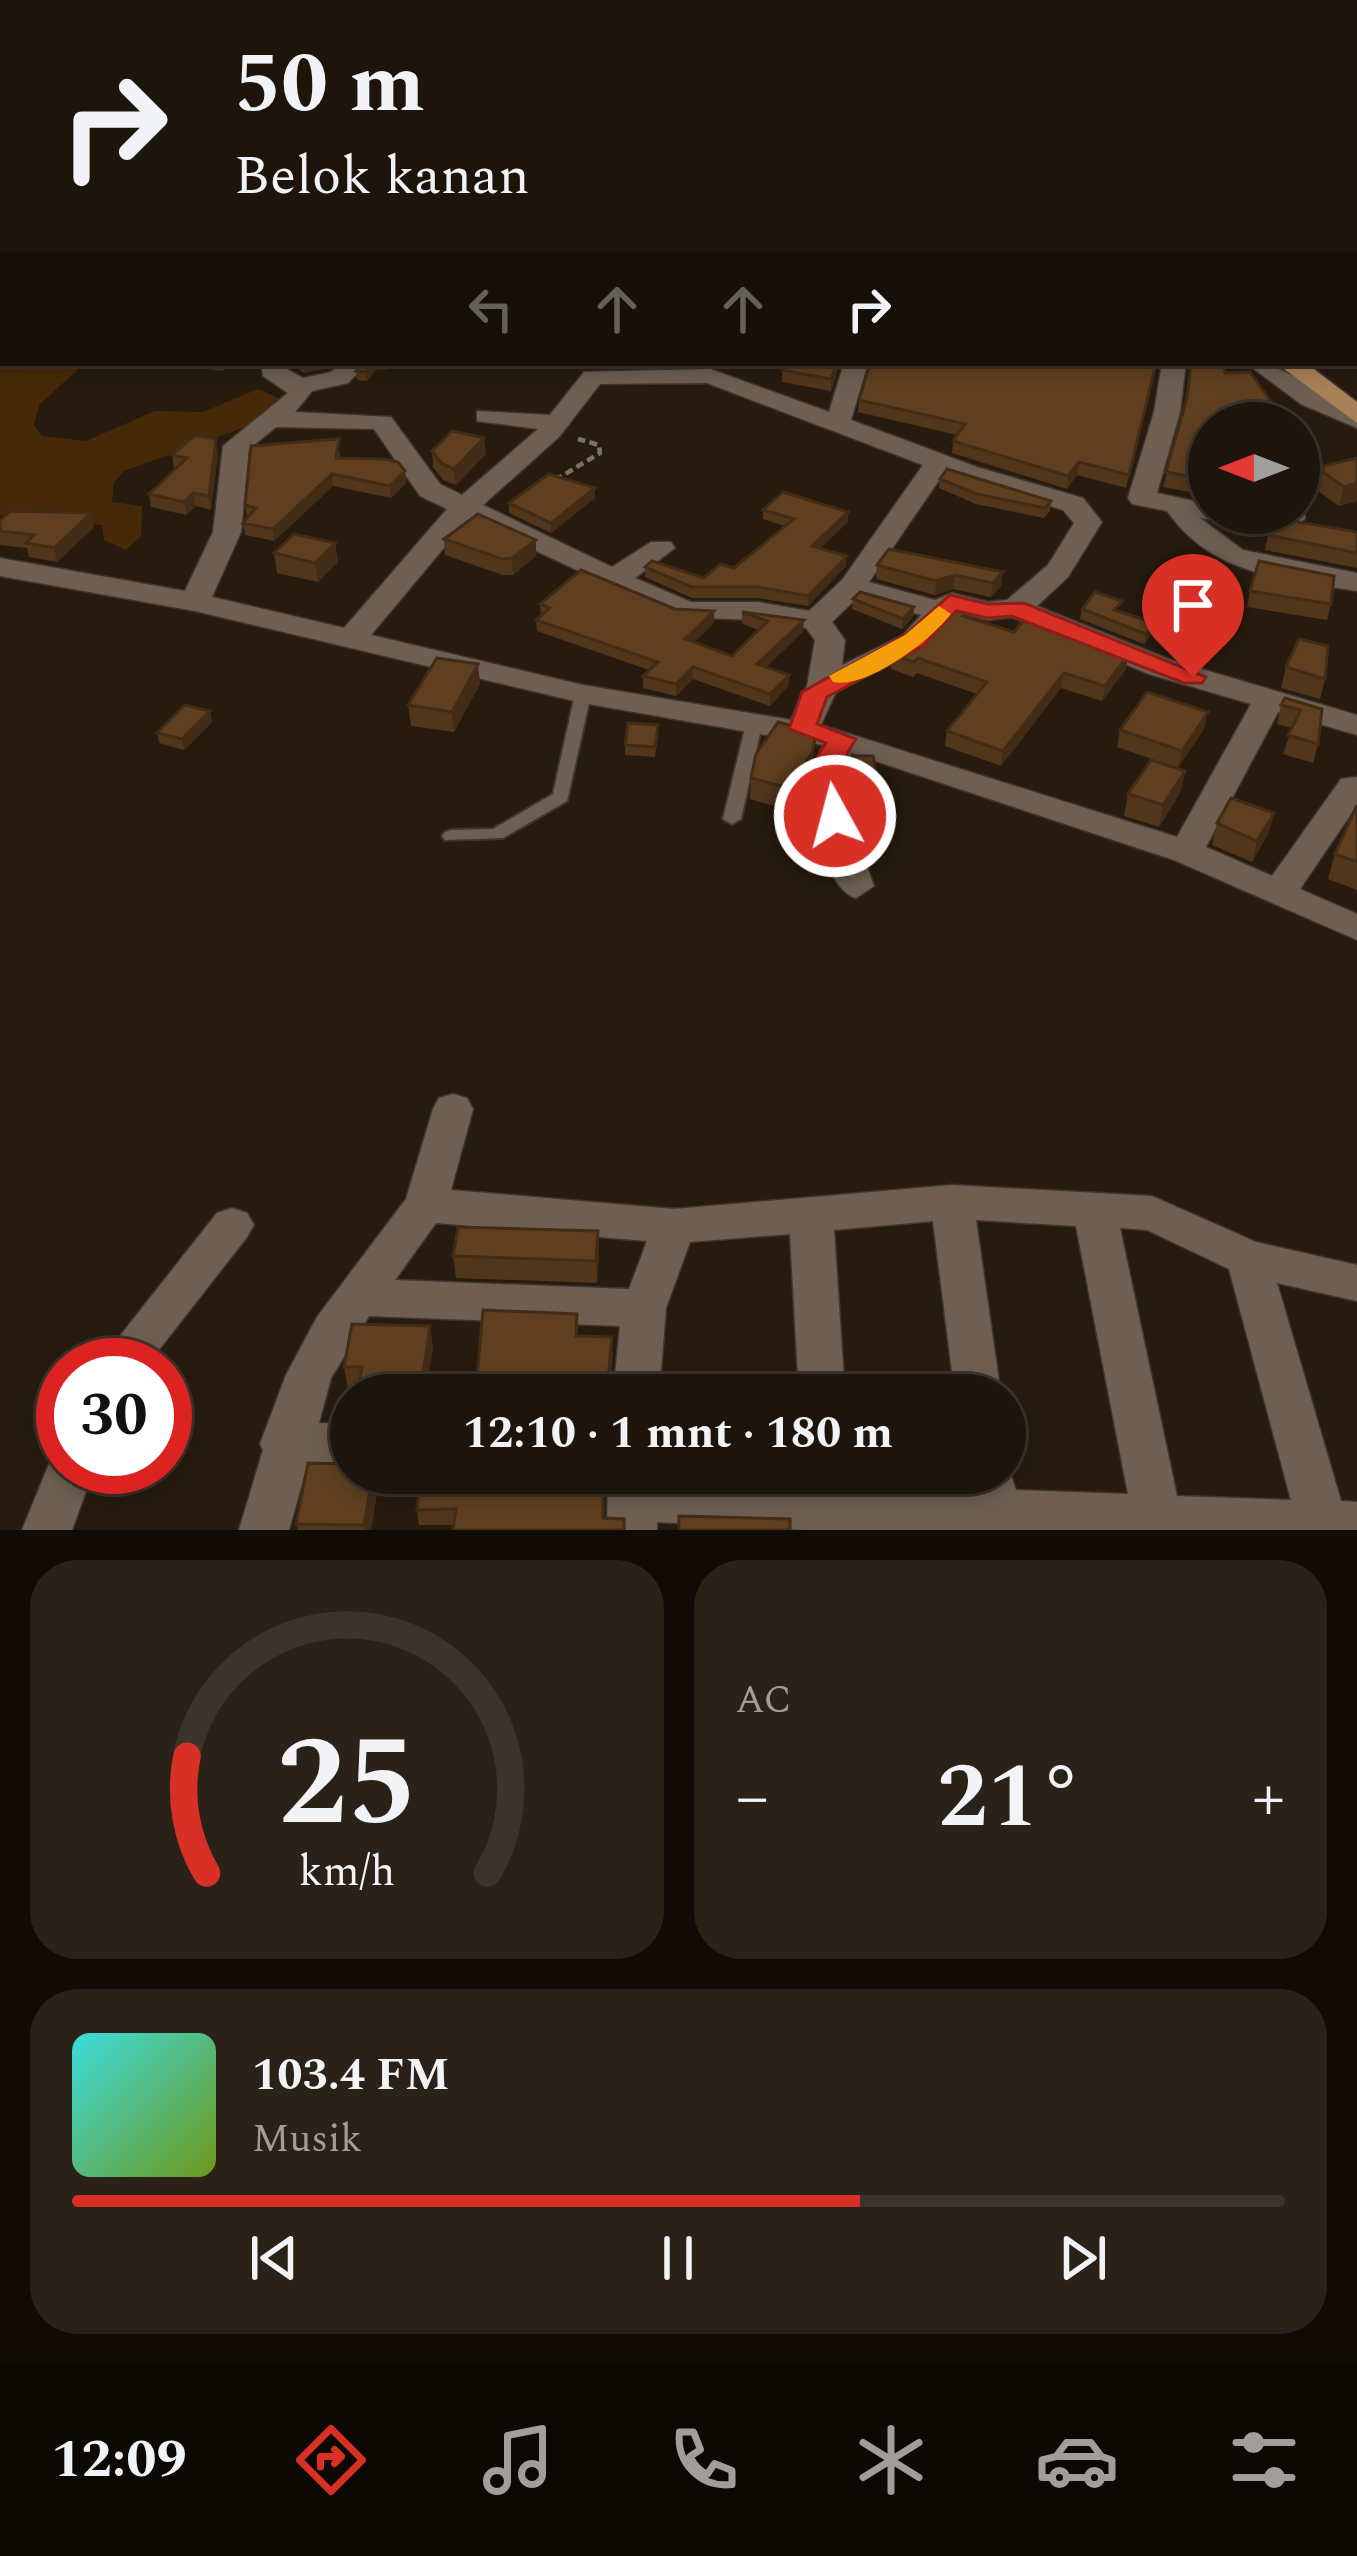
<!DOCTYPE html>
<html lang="id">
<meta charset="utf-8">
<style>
:root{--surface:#1d140b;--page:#2a2119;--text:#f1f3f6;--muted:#a09e9d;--line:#3b332c;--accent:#d93025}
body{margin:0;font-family:Spectral,serif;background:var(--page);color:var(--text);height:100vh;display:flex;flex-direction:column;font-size:45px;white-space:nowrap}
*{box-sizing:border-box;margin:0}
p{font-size:39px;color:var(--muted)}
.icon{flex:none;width:66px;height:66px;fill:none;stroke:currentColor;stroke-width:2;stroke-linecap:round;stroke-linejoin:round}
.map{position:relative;height:1530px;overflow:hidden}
.panel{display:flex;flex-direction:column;gap:30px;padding:30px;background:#100b06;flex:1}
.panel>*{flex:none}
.hud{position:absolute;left:0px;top:0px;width:1359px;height:366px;box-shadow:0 6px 18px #0003,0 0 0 3px var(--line);background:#1d140b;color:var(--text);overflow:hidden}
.needle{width:78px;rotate:270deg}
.tools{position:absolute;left:1188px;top:402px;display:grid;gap:24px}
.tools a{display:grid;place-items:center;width:132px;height:132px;border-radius:50%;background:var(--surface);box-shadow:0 6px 18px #0003,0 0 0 3px var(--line);font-size:60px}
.speed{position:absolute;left:36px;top:1338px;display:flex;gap:24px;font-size:60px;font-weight:700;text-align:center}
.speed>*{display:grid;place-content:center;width:156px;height:156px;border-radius:50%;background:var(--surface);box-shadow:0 6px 18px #0003,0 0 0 3px var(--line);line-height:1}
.speed .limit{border:18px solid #d22;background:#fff;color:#111}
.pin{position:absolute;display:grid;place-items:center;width:102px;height:102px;color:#fff;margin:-123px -51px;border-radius:50% 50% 50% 0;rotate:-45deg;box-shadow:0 0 12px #0007}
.pin .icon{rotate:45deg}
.me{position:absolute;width:132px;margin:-66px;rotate:353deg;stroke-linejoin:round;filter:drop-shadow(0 0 9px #0008)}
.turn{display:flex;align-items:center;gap:42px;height:252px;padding:0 36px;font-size:54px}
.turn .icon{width:156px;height:156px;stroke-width:2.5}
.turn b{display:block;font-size:84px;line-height:102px}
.lanes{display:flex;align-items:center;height:114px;padding:0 36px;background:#0003;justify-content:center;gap:60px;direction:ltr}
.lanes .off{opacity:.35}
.big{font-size:90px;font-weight:700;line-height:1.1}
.panel .widget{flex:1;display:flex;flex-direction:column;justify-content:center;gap:18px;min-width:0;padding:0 42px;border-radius:48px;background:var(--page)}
.panel .dial{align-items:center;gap:0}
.dial svg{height:312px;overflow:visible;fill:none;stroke:var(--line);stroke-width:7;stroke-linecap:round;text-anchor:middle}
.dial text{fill:var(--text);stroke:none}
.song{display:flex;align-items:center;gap:36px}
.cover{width:144px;height:144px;border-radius:18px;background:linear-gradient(135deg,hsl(180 70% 55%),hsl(80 70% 35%))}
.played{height:12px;border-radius:6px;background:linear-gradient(90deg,var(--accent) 65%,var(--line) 65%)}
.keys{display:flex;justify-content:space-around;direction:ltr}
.heat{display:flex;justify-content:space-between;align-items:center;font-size:66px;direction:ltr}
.panel .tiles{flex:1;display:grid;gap:30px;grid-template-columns:1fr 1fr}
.widget:last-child{grid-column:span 2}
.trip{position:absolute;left:330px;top:1374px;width:696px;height:120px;border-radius:60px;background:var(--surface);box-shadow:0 6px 18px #0003,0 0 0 3px var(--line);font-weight:700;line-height:120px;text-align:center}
.tabs{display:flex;height:192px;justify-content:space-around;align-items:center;background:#0c0804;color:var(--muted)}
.tabs .icon{width:84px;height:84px}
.tabs .current{color:var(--accent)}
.tabs b{font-size:54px;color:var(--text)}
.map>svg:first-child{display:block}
.green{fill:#462907}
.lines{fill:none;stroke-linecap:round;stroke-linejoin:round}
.lane-casing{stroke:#3f352f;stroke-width:4}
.street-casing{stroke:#3f352f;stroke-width:3}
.primary-casing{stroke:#3f352f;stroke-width:3}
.highway-casing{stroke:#3f352f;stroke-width:3}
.path{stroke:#7c7168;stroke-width:4.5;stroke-dasharray:8 4.5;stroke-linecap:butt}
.lane{fill:#6e5f52;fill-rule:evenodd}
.street{fill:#6e5f52;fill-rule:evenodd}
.primary{fill:#a98158;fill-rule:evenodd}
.highway{fill:#d1975c;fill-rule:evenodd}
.wall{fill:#52361b}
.shaded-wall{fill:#422c16}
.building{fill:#5f3f1f;stroke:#422c16;stroke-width:3}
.route{fill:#d93025;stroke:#8d1f18;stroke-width:3}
.slow{fill:#f59e0b}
</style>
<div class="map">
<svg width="1357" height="1530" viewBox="0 0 1357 1530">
<rect width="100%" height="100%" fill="#271b0f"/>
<polygon class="green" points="0,317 3,363 85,363 39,405 34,425 42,436 86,441 155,411 203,412 258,389 283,400 254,424 124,471 114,483 112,502 142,506 141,536 126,550 104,540 102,525 0,515"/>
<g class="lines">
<defs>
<g id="lane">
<rect x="1356" y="289" width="1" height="6"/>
<polygon points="583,689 591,694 567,801 503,838 445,840 442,836 445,832 451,830 493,829 553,794 575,694"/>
<polygon points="755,715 763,720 741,819 732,824 723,819 747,720"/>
</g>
<g id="street">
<polygon points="645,0 664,0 666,3 647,3"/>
<polygon points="721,0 742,0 744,3 723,3"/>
<rect x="827" y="0" width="16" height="3"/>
<polygon points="879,0 895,0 896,3 880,3"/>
<polygon points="930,0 946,0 947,3 931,3"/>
<polygon points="980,0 996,0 997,3 981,3"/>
<polygon points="1017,0 1033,0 1035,3 1019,3"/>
<polygon points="1115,0 1134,0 1136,3 1117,3"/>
<polygon points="3,54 3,68 0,68 0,55"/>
<rect x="0" y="138" width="3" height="12"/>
<rect x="0" y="245" width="3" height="14"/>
<path d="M261,363H285V368L303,378L331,372L341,363H367L348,383L312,391L295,412L391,417L440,484L462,495L538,429L477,421V411L550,415L584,372L710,369L829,412L844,363H868L851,420L977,467L1083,498L1102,522L1068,577L1037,606L1171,660L1357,715V735L1278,712L1206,847L1272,876L1341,779L1357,777V805L1300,889L1357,914V940L1174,860L851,753C835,798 859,843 874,886L856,898C819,888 804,777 823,745L583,703L195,611L0,576V558L185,591L213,532L223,446L288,393L263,376ZM707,383L923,465L842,580L809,611L758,602H691L635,578L675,548L671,542H651L612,567L483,505L559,437L600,384ZM276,427L374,429L420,496L447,509L344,628L212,597L241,532L249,449ZM944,473L1063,510L1074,523L1048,565L1007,600L988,602L952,593L935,600L869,582ZM468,519L677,617L758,620L806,628L815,640L807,686L791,720L583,685L371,635ZM858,597L921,615L903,635L842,665L845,640L832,622ZM957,612L988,620L1012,617L1149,674L1251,704L1177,837L821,725L836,692L925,647Z"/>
<path d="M1162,363H1186L1180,412L1157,493L1209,504V513H1299V506L1305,507V519L1287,530L1200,518L1243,550L1357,573V591C1285,579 1212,576 1167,511L1132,504L1128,498L1154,412Z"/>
<path d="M1246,363C1287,363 1319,394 1357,411V428L1301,404Z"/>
<polygon points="1299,467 1317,474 1313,496 1299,504"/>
<path d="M453,1094L467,1098L473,1109L451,1190L674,1209L952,1185L1152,1196L1256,1242L1357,1265V1301L1277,1283L1341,1501L1357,1502V1530H804L657,1522V1530H607L608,1473L803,1482V1473H851L852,1484L966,1488L965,1473H1005V1457L1016,1490L1128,1494L1076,1226L976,1220L1001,1395H955L933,1221L834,1230L845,1395H799L790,1234L690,1242L666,1308L659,1395H613L620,1326L369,1316L331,1378L319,1423L351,1424V1466H307L289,1530H239L263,1450L260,1444L286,1375L317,1317L406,1199L433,1109L439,1098ZM436,1223L647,1241L629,1289L395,1280ZM1120,1228L1147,1230L1229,1269L1291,1500L1177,1496Z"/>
<polygon points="232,1208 247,1213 254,1225 247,1237 147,1365 97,1365 217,1213"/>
<polygon points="63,1448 63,1467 95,1467 72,1530 22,1530 54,1452"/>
</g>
<g id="primary">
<polygon points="690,0 711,0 713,3 692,3"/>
<polygon points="1276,363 1306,363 1357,402 1357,423"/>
</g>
<rect id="highway" x="1356" y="90" width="1" height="12"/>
</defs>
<use href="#lane" class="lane-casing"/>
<use href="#street" class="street-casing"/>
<use href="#primary" class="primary-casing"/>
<use href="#highway" class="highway-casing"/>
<polyline class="path" points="555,480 600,453 599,445 578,439"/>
<use href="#lane" class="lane"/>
<use href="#street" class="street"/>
<use href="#primary" class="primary"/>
<use href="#highway" class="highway"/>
</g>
<g class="wall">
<polygon points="1138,0 1201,0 1140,2"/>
<polygon points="159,363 259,363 257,369 229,365 223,371"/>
<polygon points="291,363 335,363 329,368 304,373"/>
<polygon points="364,363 391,363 385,370 377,369 367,381 357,380 356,371"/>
<polygon points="787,363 840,363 831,391 782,382 782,370"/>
<polygon points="1157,363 1126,488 1077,475 1067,489 952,453 953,441 957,435 858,412 859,400"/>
<polygon points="1186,404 1209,423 1209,496 1163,487"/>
<polygon points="340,451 339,459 405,471 406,483 391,498 333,486 274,541 245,535 243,523 247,517 245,505"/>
<polygon points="432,451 486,454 456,485 443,480 433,467"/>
<polygon points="218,453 211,510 196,506 186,515 151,507 149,494 176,468 174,468 172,455"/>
<polygon points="1357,458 1357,501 1339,506 1318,491 1324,466"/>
<polygon points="940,479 1051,501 1050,511 1044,518 976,504 939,488"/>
<polygon points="595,488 595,498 551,533 509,513 509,503"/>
<polygon points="763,510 848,522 820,548 846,566 808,606 758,598 692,598 645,577 645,567 704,578 734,568 785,526 763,519"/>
<polygon points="0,521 94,527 57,562 29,557 27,548 0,545"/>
<polygon points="1357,532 1357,568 1265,550 1268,535"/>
<polygon points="444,539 536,556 513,575 503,575 445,555"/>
<polygon points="335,543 338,562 318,582 277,573 274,553"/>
<polygon points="877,565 1003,572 1001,586 991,597 953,589 935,595 876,579"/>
<polygon points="1250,591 1331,604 1327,620 1247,607"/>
<polygon points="853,599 914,607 913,617 902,629 852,609"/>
<polygon points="540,604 675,609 714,623 694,642 732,656 759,630 742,624 742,612 803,632 766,667 789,675 788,686 770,706 693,679 676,696 643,688 643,676 649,670 537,631 536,620 541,616"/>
<polygon points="1082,609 1119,612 1153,633 1144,644 1080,619"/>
<polygon points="971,618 1014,632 1128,655 1126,669 1102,701 1061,688 1001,766 945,746 947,731 977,694 917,673 913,677 891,669 892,655"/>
<polygon points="1286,667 1325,679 1320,699 1281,688"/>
<polygon points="480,684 454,732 411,726 408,705"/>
<polygon points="1281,705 1322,709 1318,744 1313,763 1283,754 1292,728 1277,724"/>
<polygon points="210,711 212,722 184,750 159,743 157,733"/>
<polygon points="1204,729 1178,768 1117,747 1120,730"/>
<polygon points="816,732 811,772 788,810 750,799 751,778"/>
<polygon points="658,735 655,757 625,755 625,745"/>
<polygon points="852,756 883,806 881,827 858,828 851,777"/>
<polygon points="1185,771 1180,793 1159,827 1124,816 1128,794"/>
<polygon points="1357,805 1357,890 1328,879 1335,854"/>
<polygon points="1274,813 1268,834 1252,862 1212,845 1217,823"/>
<polygon points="598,1231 599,1254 597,1283 456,1278 453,1256"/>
<polygon points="430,1326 433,1348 358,1389 348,1389 344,1367"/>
<polygon points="577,1336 613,1352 610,1381 618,1395 477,1395 476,1389"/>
<polygon points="351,1473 376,1473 378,1486 371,1530 298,1530 296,1524"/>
<polygon points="603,1473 454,1525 419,1525 417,1510"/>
</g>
<g class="shaded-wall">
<polygon points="308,363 335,363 329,368 304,373 303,364"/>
<polygon points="374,363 377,363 377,369 367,381 366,372"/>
<polygon points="837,363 840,363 831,391 831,379"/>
<polygon points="484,438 486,454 456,485 454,469"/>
<polygon points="216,439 218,453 211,510 209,496"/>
<polygon points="1079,462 1077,475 1067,489 1068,476"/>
<polygon points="405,471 406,483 391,498 390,486"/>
<polygon points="332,474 333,486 274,541 273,529"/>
<polygon points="1357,483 1357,501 1339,506 1344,487"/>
<polygon points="595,488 595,498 551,533 551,523"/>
<polygon points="193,493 196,506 186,515 184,502"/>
<polygon points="848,512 848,522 812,556 812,546"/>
<polygon points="91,513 94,527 57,562 54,548"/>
<polygon points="536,540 536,556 513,575 512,558"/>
<polygon points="335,543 338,562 318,582 315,563"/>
<polygon points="847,556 846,566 808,606 808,596"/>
<polygon points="1003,572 1001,586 991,597 993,583"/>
<polygon points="955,575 953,589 935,595 936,581"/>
<polygon points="914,607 913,617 902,629 903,619"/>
<polygon points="714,611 714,623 685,651 685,639"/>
<polygon points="804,620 803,632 757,675 757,664"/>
<polygon points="1155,623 1153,633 1144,644 1146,634"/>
<polygon points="1128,655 1126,669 1102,701 1105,686"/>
<polygon points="478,664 480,684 454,732 452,712"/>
<polygon points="693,667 693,679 676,696 676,684"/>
<polygon points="1064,673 1061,688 1001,766 1003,751"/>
<polygon points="789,675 788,686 770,706 770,694"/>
<polygon points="210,711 212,722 184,750 182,739"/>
<polygon points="1208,712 1204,729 1178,768 1182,751"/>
<polygon points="816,732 811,772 788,810 789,788"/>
<polygon points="1185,771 1180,793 1159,827 1163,805"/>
<polygon points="1274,813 1268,834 1252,862 1257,841"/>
<polygon points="598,1231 599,1254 597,1283 596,1261"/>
<polygon points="430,1326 433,1348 426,1395 420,1395"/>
<polygon points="373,1473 376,1473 378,1486 371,1530 365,1530 364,1525"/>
</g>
<g class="building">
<polygon points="89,0 121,0 119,3 86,3"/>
<polygon points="525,0 624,0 623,3 523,3"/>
<polygon points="1055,0 1104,0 1107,3 1057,3"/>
<polygon points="0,72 3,72 3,95 0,94"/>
<polygon points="1356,106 1357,107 1357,185 1356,185"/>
<polygon points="3,145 3,210 0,210 0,150"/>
<polygon points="364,363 374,363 366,372 356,371"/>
<polygon points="787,363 837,363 831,379 782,370"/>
<polygon points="870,363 1156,363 1129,475 1079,462 1068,476 953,441 965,424 859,400"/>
<polygon points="1191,363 1222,363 1225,373 1250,372 1286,423 1209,423 1209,480 1166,472 1187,398"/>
<polygon points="452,431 484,438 454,469 442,464 432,451"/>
<polygon points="195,435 216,439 209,496 193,493 184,502 149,494 187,458 172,455"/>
<polygon points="339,439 336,458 384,459 398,462 405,471 390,486 332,474 273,529 243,523 256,508 245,505 251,446"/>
<polygon points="1357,458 1357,483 1344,487 1323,472 1324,466"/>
<polygon points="947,469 1051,501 1045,508 977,494 940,479"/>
<polygon points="549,474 595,488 551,523 509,503"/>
<polygon points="783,492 848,512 812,546 847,556 808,596 758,587 692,587 645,567 652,561 704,578 720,564 734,568 794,519 763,510"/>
<polygon points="10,511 91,513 54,548 26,543 34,535 0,531 0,521"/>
<polygon points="478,514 536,540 512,558 502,559 444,539"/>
<polygon points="1275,518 1357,532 1357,553 1268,535"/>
<polygon points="294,534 335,543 315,563 274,553"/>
<polygon points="889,549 1003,572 993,583 955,575 936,581 877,565"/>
<polygon points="1259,561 1334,576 1331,604 1250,591"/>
<polygon points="581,570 675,609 714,611 685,639 732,656 768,621 742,612 804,620 757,664 789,675 770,694 693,667 676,684 643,676 658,662 536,620 550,608 540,604"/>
<polygon points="860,592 914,607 903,619 853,599"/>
<polygon points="1095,592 1122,601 1114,610 1155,623 1146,634 1082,609"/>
<polygon points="960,603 972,606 963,616 1014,632 1029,614 1128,655 1105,686 1064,673 1003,751 947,731 987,682 918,658 914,662 892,655 930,636"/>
<polygon points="1299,639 1328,646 1325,679 1286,667"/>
<polygon points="437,658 478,664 452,712 408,705"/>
<polygon points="1147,692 1208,712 1182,751 1120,730"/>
<polygon points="1285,698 1322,709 1318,744 1288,735 1301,710 1281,705"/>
<polygon points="185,705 210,711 182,739 157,733"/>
<polygon points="778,722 816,732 813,751 789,788 751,778 756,754"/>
<polygon points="628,723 658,725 655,747 625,745"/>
<polygon points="852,756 873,756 883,806 860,807"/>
<polygon points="1151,760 1185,771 1163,805 1128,794"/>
<polygon points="1231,798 1274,813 1257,841 1217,823"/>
<polygon points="1357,805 1357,862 1335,854"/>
<polygon points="458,1227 598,1231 596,1261 453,1256"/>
<polygon points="483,1310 577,1314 576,1336 612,1337 608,1380 618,1385 617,1395 515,1395 516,1388 476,1389"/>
<polygon points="352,1324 430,1326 420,1395 357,1395 362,1367 344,1367"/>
<polygon points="308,1463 351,1464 351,1473 373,1473 364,1525 296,1524"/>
<polygon points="421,1473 603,1473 603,1518 624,1519 624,1530 453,1530 456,1509 417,1510"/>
<polygon points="679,1516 790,1519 790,1530 679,1530"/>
</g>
<path class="route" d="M950,595L988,604L1024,603L1206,677L1202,683H1184L1012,616L988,618L956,611L923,646L827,697L817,724L856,739C836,768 839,782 849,816L845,822H825C810,794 806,768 826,743L789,729L802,692L905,635Z"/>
<path class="slow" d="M939,606L951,614C931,640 868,689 833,682L829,676L905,635Z"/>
</svg>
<div class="tools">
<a><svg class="needle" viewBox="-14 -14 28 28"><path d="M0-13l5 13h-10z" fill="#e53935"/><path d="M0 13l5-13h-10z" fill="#a09e9d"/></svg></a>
</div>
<div class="speed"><div class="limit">30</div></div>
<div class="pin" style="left:1193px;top:677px;background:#d93025"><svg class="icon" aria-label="arrive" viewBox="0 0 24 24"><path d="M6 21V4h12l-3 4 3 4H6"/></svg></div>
<svg class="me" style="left:835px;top:816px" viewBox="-20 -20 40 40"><circle r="17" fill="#d93025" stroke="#fff" stroke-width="3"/><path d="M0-11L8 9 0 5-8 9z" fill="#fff"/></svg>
<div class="trip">12:10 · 1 mnt · 180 m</div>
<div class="hud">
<div class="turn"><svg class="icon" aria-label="right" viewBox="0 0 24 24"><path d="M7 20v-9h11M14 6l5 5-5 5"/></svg><div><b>50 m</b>Belok kanan</div></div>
<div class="lanes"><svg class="icon off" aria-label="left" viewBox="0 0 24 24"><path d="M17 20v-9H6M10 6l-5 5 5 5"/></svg><svg class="icon off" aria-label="ahead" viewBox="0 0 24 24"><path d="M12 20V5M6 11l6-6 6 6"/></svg><svg class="icon off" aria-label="ahead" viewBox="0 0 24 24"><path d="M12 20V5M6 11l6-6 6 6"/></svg><svg class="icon" aria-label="right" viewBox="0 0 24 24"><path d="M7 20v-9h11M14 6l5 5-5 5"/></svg></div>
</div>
</div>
<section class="panel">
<div class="tiles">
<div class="widget dial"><svg viewBox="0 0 100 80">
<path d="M14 69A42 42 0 1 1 86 69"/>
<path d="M14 69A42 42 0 0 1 9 39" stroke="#d93025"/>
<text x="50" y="56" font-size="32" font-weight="700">25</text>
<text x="50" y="72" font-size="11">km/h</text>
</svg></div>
<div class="widget"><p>AC</p>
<div class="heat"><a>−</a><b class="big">21°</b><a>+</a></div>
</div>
<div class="widget">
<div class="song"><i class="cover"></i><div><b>103.4 FM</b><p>Musik</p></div></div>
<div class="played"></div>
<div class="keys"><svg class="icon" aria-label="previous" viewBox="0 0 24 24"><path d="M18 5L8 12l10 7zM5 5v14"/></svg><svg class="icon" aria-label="pause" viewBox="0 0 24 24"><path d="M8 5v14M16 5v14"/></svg><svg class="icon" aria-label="next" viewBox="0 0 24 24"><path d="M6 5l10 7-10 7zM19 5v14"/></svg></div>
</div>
</div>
</section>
<nav class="tabs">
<b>12:09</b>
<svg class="icon current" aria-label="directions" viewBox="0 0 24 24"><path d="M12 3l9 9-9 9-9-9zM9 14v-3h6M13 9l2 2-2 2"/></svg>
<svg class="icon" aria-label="music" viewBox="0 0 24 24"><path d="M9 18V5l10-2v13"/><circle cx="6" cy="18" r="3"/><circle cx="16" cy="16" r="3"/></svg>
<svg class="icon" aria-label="phone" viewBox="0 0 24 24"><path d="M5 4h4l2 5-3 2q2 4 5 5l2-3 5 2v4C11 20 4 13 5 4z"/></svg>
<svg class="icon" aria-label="climate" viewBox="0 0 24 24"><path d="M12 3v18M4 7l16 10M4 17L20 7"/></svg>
<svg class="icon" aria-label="car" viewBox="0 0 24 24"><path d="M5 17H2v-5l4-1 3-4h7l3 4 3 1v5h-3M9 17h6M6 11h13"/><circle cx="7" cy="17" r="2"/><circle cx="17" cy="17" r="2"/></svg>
<svg class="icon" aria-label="filters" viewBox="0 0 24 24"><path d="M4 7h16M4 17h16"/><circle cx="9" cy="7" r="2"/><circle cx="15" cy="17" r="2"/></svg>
</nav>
